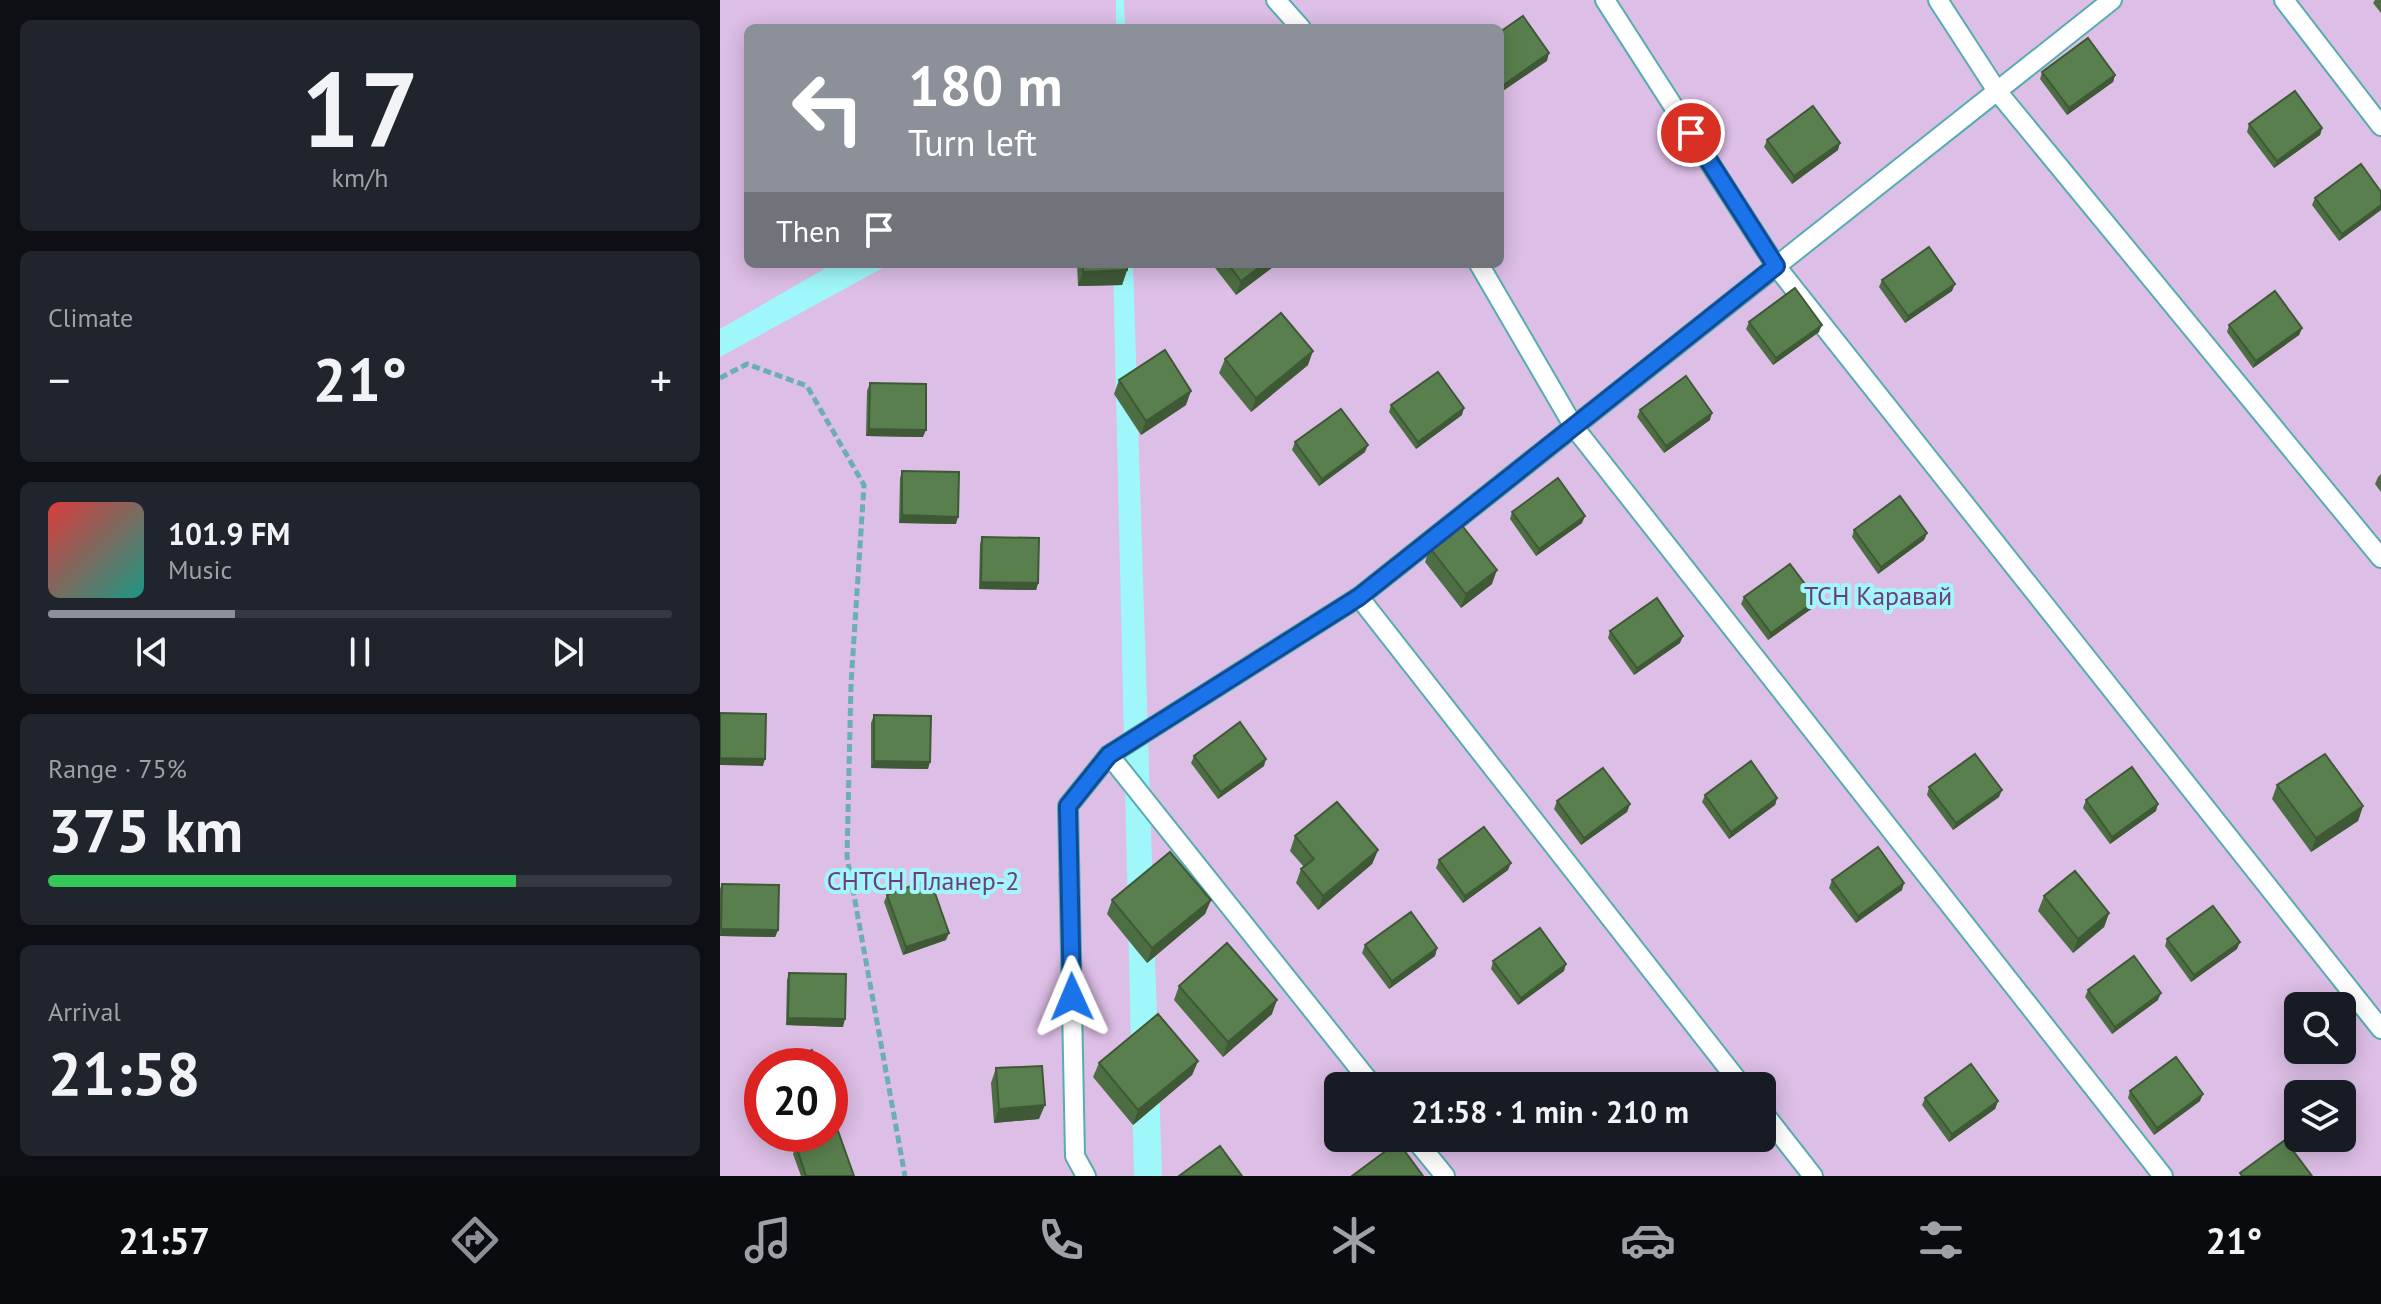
<!DOCTYPE html>
<meta charset="utf-8">
<style>
:root{--surface:#171b24;--page:#20242c;--text:#f1f3f6;--muted:#9ea1a6;--line:#363941;--accent:#8c9099}
body{margin:0;font-family:"PT Sans",sans-serif;background:var(--page);color:var(--text);height:100vh;display:flex;flex-direction:column;font-size:30px;white-space:nowrap}
*{box-sizing:border-box;margin:0}
p{font-size:26px;color:var(--muted)}
.icon{flex:none;width:44px;height:44px;fill:none;stroke:currentColor;stroke-width:2;stroke-linecap:round;stroke-linejoin:round}
.map{position:relative;flex:1;overflow:hidden}
.details{display:flex;flex-direction:column;gap:20px;padding:20px;background:#0d0f14;width:720px}
.details>*{flex:none}
.banner{position:absolute;left:24px;top:24px;width:760px;height:244px;border-radius:12px;box-shadow:0 4px 20px #0003;background:#8c9099;color:#fff;overflow:hidden}
.buttons{position:absolute;left:1564px;top:992px;display:grid;gap:16px}
.buttons a{display:grid;place-items:center;width:72px;height:72px;border-radius:12px;background:var(--surface);box-shadow:0 4px 20px #0003;font-size:40px}
.speed{position:absolute;left:24px;top:1048px;display:flex;gap:16px;font-size:40px;font-weight:700;text-align:center}
.speed>*{display:grid;place-content:center;width:104px;height:104px;border-radius:50%;background:var(--surface);box-shadow:0 4px 20px #0003;line-height:1}
.speed .limit{border:12px solid #d22;background:#fff;color:#111}
.pin{position:absolute;display:grid;place-items:center;width:68px;height:68px;color:#fff;margin:-34px;border:4px solid #fff;border-radius:50%;box-shadow:0 2px 8px #0007}
.me{position:absolute;width:88px;margin:-44px;rotate:359deg;stroke-linejoin:round;filter:drop-shadow(0 0 6px #0008)}
.turn{display:flex;align-items:center;gap:28px;height:168px;padding:0 32px;font-size:36px}
.turn .icon{width:104px;height:104px;stroke-width:2.5}
.turn b{display:block;font-size:56px;line-height:68px}
.then{display:flex;align-items:center;height:76px;padding:0 32px;background:#0003;gap:16px;font-size:30px}
.big{font-size:60px;font-weight:700;line-height:1.1}
.details .card{flex:1;display:flex;flex-direction:column;justify-content:center;gap:12px;min-width:0;padding:0 28px;border-radius:12px;background:var(--page)}
.details .dial{align-items:center;gap:0}
.dial b{font-size:104px;line-height:1}
.song{display:flex;align-items:center;gap:24px}
.cover{width:96px;height:96px;border-radius:12px;background:linear-gradient(135deg,hsl(0 70% 55%),hsl(170 70% 35%))}
.played{height:8px;border-radius:4px;background:linear-gradient(90deg,var(--accent) 30%,var(--line) 30%)}
.keys{display:flex;justify-content:space-around;direction:ltr}
.heat{display:flex;justify-content:space-between;align-items:center;font-size:44px;direction:ltr}
.charge{height:12px;border-radius:6px;background:linear-gradient(90deg,#34c759 75%,var(--line) 0)}
.trip{position:absolute;left:604px;top:1072px;width:452px;height:80px;border-radius:12px;background:var(--surface);box-shadow:0 4px 20px #0003;font-weight:700;line-height:80px;text-align:center}
.tabs{display:flex;height:128px;justify-content:space-around;align-items:center;background:#090b0e;color:var(--muted)}
.tabs .icon{width:56px;height:56px}
.tabs .active{color:var(--accent)}
.tabs b{font-size:36px;color:var(--text)}
main{display:flex;flex:1;min-height:0}
.map>svg:first-child{display:block}
.green{fill:#ddbee6;fill-rule:evenodd}
.lines{fill:none;stroke-linecap:round;stroke-linejoin:round}
.lane-casing{stroke:#55adb0;stroke-width:22}
.path{stroke:#6aafb1;stroke-width:5;stroke-dasharray:8 4;stroke-linecap:butt}
.lane{stroke:#fff;stroke-width:18}
.wall{fill:#4d6d43}
.shaded-wall{fill:#3f5937}
.building{fill:#5a7f4e;stroke:#3f5937;stroke-width:2}
.route-casing{stroke:#114b97;stroke-width:20}
.route{stroke:#1a73e8;stroke-width:14}
.labels{text-anchor:middle;dominant-baseline:central;stroke-width:8;stroke-linejoin:round;paint-order:stroke}
.park-label{font-size:26px;fill:#703c7e;stroke:#9ff7fa}
</style>
<main>
<section class="details">
<div class="card dial"><b>17</b><p>km/h</p></div>
<div class="card"><p>Climate</p>
<div class="heat"><a>−</a><b class="big">21°</b><a>+</a></div>
</div>
<div class="card">
<div class="song"><i class="cover"></i><div><b>101.9 FM</b><p>Music</p></div></div>
<div class="played"></div>
<div class="keys"><svg class="icon" aria-label="previous" viewBox="0 0 24 24"><path d="M18 5L8 12l10 7zM5 5v14"/></svg><svg class="icon" aria-label="pause" viewBox="0 0 24 24"><path d="M8 5v14M16 5v14"/></svg><svg class="icon" aria-label="next" viewBox="0 0 24 24"><path d="M6 5l10 7-10 7zM19 5v14"/></svg></div>
</div>
<div class="card"><p>Range · 75%</p><b class="big">375 km</b><div class="charge"></div></div>
<div class="card"><p>Arrival</p><b class="big">21:58</b></div>
</section>
<div class="map">
<svg width="1661" height="1176" viewBox="0 0 1661 1176">
<rect width="100%" height="100%" fill="#9ff7fa"/>
<g class="green">
<polygon points="0,0 396,0 396,28 28,28 28,264 113,264 0,329"/>
<path d="M404,0H1661V1176H442L413,264H780V28H405ZM1578,1006H1622V1050H1578ZM618,1086H1042V1138H618ZM1578,1094H1622V1138H1578Z"/>
<path d="M170,264H393L414,1176H0V357ZM42,1066H110V1134H42Z"/>
</g>
<g class="lines">
<defs>
<g id="lane">
<polyline points="556,0 581,28"/>
<polyline points="885,0 1056,266 1661,1029"/>
<polyline points="1218,0 1277,91 1661,558"/>
<polyline points="1564,0 1661,126"/>
<polyline points="759,264 854,427 1443,1176"/>
<polyline points="639,597 1022,1086"/>
<polyline points="389,755 653,1086"/>
<polyline points="1042,1111 1093,1176"/>
<polyline points="694,1138 725,1176"/>
<polyline points="366,1176 355,1156 348,806 389,755 639,597 1392,0"/>
</g>
</defs>
<use href="#lane" class="lane-casing"/>
<polyline class="path" points="0,378 27,364 87,386 144,485 131,684 127,857 185,1176"/>
<use href="#lane" class="lane"/>
</g>
<g class="wall">
<polygon points="1655,0 1661,0 1661,13 1653,3"/>
<polygon points="1322,72 1395,75 1393,82 1347,115 1320,79"/>
<polygon points="1529,124 1602,128 1600,135 1554,168 1527,132"/>
<polygon points="1047,140 1118,150 1072,184 1044,147"/>
<polygon points="1661,192 1661,210 1619,241 1592,205 1595,198"/>
<polygon points="357,264 407,264 407,270 402,285 358,286"/>
<polygon points="492,264 557,264 516,295"/>
<polygon points="1162,280 1232,291 1185,323 1159,287"/>
<polygon points="1029,322 1099,332 1053,365 1026,329"/>
<polygon points="1509,325 1582,328 1579,335 1533,368 1507,332"/>
<polygon points="505,359 588,365 531,412 499,373"/>
<polygon points="399,380 466,405 421,435 394,394"/>
<polygon points="150,383 203,437 146,436 147,391"/>
<polygon points="671,405 742,415 696,449 669,412"/>
<polygon points="920,410 990,420 944,453 917,417"/>
<polygon points="575,442 645,452 599,486 572,450"/>
<polygon points="182,471 236,524 179,523 180,478"/>
<polygon points="1661,474 1661,492 1655,484 1658,477"/>
<polygon points="792,512 862,523 816,556 790,519"/>
<polygon points="1134,530 1207,533 1204,540 1158,574 1132,537"/>
<polygon points="262,537 318,583 316,590 259,589 260,544"/>
<polygon points="710,548 772,584 741,608 705,562"/>
<polygon points="1024,597 1097,600 1094,607 1048,640 1021,604"/>
<polygon points="890,631 960,643 914,675 888,638"/>
<polygon points="154,715 208,769 151,768 151,723"/>
<polygon points="474,756 544,766 498,799 471,763"/>
<polygon points="1557,785 1643,806 1638,821 1591,852 1552,799"/>
<polygon points="1209,787 1279,797 1233,830 1207,795"/>
<polygon points="985,795 1057,798 1055,805 1009,839 982,802"/>
<polygon points="1366,800 1436,811 1390,844 1363,808"/>
<polygon points="837,801 910,804 907,812 861,845 834,809"/>
<polygon points="575,836 658,850 652,864 598,910 576,883 581,869 584,867 570,851"/>
<polygon points="719,860 788,870 743,903 716,868"/>
<polygon points="1112,880 1182,890 1136,923 1109,888"/>
<polygon points="2,884 58,930 55,937 0,936 0,889"/>
<polygon points="167,895 226,940 183,955 164,902"/>
<polygon points="1324,896 1389,913 1384,927 1353,953 1318,911"/>
<polygon points="392,900 491,900 485,914 427,963 387,914"/>
<polygon points="1447,939 1517,949 1471,982 1445,946"/>
<polygon points="645,945 717,948 715,956 669,989 642,953"/>
<polygon points="773,961 844,971 798,1005 771,969"/>
<polygon points="69,973 123,1027 66,1025 67,980"/>
<polygon points="459,986 552,1014 503,1057 454,1000"/>
<polygon points="1368,990 1438,1000 1392,1034 1365,997"/>
<polygon points="478,1061 472,1075 413,1125 373,1077 379,1063"/>
<polygon points="276,1068 319,1119 274,1123 271,1083"/>
<polygon points="1410,1091 1480,1101 1434,1135 1408,1098"/>
<polygon points="1205,1098 1278,1101 1275,1109 1229,1142 1202,1105"/>
<polygon points="76,1146 134,1176 81,1176 73,1154"/>
</g>
<g class="shaded-wall">
<polygon points="829,53 827,61 780,93 782,86"/>
<polygon points="1395,75 1393,82 1347,115 1349,108"/>
<polygon points="1602,128 1600,135 1554,168 1557,161"/>
<polygon points="1120,143 1118,150 1072,184 1074,176"/>
<polygon points="1661,205 1661,210 1619,241 1622,234"/>
<polygon points="544,264 557,264 516,295 521,281"/>
<polygon points="407,270 402,285 358,286 363,272"/>
<polygon points="1235,284 1232,291 1185,323 1188,316"/>
<polygon points="1102,325 1099,332 1053,365 1056,358"/>
<polygon points="1582,328 1579,335 1533,368 1536,361"/>
<polygon points="593,351 588,365 531,412 536,398"/>
<polygon points="471,391 466,405 421,435 426,421"/>
<polygon points="744,408 742,415 696,449 698,442"/>
<polygon points="992,413 990,420 944,453 946,446"/>
<polygon points="149,429 206,430 203,437 146,436"/>
<polygon points="648,445 645,452 599,486 602,479"/>
<polygon points="182,515 238,517 236,524 179,523"/>
<polygon points="865,516 862,523 816,556 819,549"/>
<polygon points="1207,533 1204,540 1158,574 1161,567"/>
<polygon points="777,570 772,584 741,608 746,594"/>
<polygon points="261,582 318,583 316,590 259,589"/>
<polygon points="1097,600 1094,607 1048,640 1051,633"/>
<polygon points="963,636 960,643 914,675 917,668"/>
<polygon points="0,758 45,759 43,766 0,765"/>
<polygon points="546,759 544,766 498,799 501,792"/>
<polygon points="154,761 210,762 208,769 151,768"/>
<polygon points="1282,790 1279,797 1233,830 1236,823"/>
<polygon points="1057,798 1055,805 1009,839 1011,832"/>
<polygon points="910,804 907,812 861,845 864,838"/>
<polygon points="1438,804 1436,811 1390,844 1392,837"/>
<polygon points="1643,806 1638,821 1591,852 1596,838"/>
<polygon points="658,850 652,864 598,910 603,896"/>
<polygon points="791,863 788,870 743,903 745,896"/>
<polygon points="1184,883 1182,890 1136,923 1138,916"/>
<polygon points="491,900 485,914 427,963 432,948"/>
<polygon points="1389,913 1384,927 1353,953 1358,939"/>
<polygon points="1,929 58,930 55,937 0,936"/>
<polygon points="229,933 226,940 183,955 186,947"/>
<polygon points="1520,942 1517,949 1471,982 1474,975"/>
<polygon points="717,948 715,956 669,989 672,981"/>
<polygon points="846,964 844,971 798,1005 801,998"/>
<polygon points="1441,993 1438,1000 1392,1034 1395,1027"/>
<polygon points="557,1000 552,1014 503,1057 508,1042"/>
<polygon points="68,1018 125,1019 123,1027 66,1025"/>
<polygon points="478,1061 472,1075 413,1125 418,1110"/>
<polygon points="1483,1094 1480,1101 1434,1135 1437,1128"/>
<polygon points="1278,1101 1275,1109 1229,1142 1232,1134"/>
<polygon points="325,1105 319,1119 274,1123 279,1109"/>
</g>
<g class="building">
<polygon points="803,16 829,53 782,86 780,82 780,32"/>
<polygon points="1368,38 1395,75 1349,108 1322,72"/>
<polygon points="1575,91 1602,128 1557,161 1529,124"/>
<polygon points="1093,106 1120,143 1074,176 1047,140"/>
<polygon points="1641,164 1661,192 1661,205 1622,234 1595,198"/>
<polygon points="1209,247 1235,284 1188,316 1162,280"/>
<polygon points="363,264 407,264 407,270 363,272"/>
<polygon points="508,264 544,264 521,281"/>
<polygon points="1075,288 1102,325 1056,358 1029,322"/>
<polygon points="1555,291 1582,328 1536,361 1509,325"/>
<polygon points="561,313 593,351 536,398 505,359"/>
<polygon points="445,350 471,391 426,421 399,380"/>
<polygon points="718,372 744,408 698,442 671,405"/>
<polygon points="966,376 992,413 946,446 920,410"/>
<polygon points="150,383 206,384 206,430 149,429"/>
<polygon points="621,409 648,445 602,479 575,442"/>
<polygon points="182,471 239,472 238,517 182,515"/>
<polygon points="838,478 865,516 819,549 792,512"/>
<polygon points="1180,496 1207,533 1161,567 1134,530"/>
<polygon points="740,523 777,570 746,594 710,548"/>
<polygon points="262,537 319,538 318,583 261,582"/>
<polygon points="1070,564 1097,600 1051,633 1024,597"/>
<polygon points="937,598 963,636 917,668 890,631"/>
<polygon points="0,713 46,714 45,759 0,758"/>
<polygon points="154,715 211,716 210,762 154,761"/>
<polygon points="520,722 546,759 501,792 474,756"/>
<polygon points="1255,754 1282,790 1236,823 1209,787"/>
<polygon points="1605,754 1643,806 1596,838 1557,785"/>
<polygon points="1031,761 1057,798 1011,832 985,795"/>
<polygon points="1412,767 1438,804 1392,837 1366,800"/>
<polygon points="883,768 910,804 864,838 837,801"/>
<polygon points="617,802 658,850 603,896 581,869 594,859 575,836"/>
<polygon points="764,827 791,863 745,896 719,860"/>
<polygon points="1158,847 1184,883 1138,916 1112,880"/>
<polygon points="450,852 491,900 432,948 392,900"/>
<polygon points="1355,871 1389,913 1358,939 1324,896"/>
<polygon points="210,879 229,933 186,947 167,895"/>
<polygon points="2,884 59,885 58,930 1,929"/>
<polygon points="1493,906 1520,942 1474,975 1447,939"/>
<polygon points="691,912 717,948 672,981 645,945"/>
<polygon points="820,928 846,964 801,998 773,961"/>
<polygon points="507,943 557,1000 508,1042 459,986"/>
<polygon points="1414,956 1441,993 1395,1027 1368,990"/>
<polygon points="69,973 126,974 125,1019 68,1018"/>
<polygon points="438,1014 478,1061 418,1110 379,1063"/>
<polygon points="92,1050 98,1066 50,1066"/>
<polygon points="1456,1057 1483,1094 1437,1128 1410,1091"/>
<polygon points="1251,1064 1278,1101 1232,1134 1205,1098"/>
<polygon points="322,1066 325,1105 279,1109 276,1068"/>
<polygon points="118,1131 134,1176 86,1176 76,1146"/>
<polygon points="1565,1140 1592,1176 1522,1176 1520,1173"/>
<polygon points="678,1142 703,1176 632,1176"/>
<polygon points="500,1146 522,1176 459,1176"/>
</g>
<g class="lines">
<defs>
<polyline id="route" points="352,997 348,806 389,755 639,597 1056,266 971,133"/>
</defs>
<use href="#route" class="route-casing"/>
<use href="#route" class="route"/>
</g>
<g class="labels">
<g class="park-label">
<text x="1158" y="595">ТСН Каравай</text>
<text x="203" y="880">СНТСН Планер-2</text>
</g>
</g>
</svg>
<div class="buttons">
<a><svg class="icon" aria-label="search" viewBox="0 0 24 24"><circle cx="10" cy="10" r="6"/><path d="M15 15l6 6"/></svg></a>
<a><svg class="icon" aria-label="layers" viewBox="0 0 24 24"><path d="M12 4l9 5-9 5-9-5zM3 14l9 5 9-5"/></svg></a>
</div>
<div class="speed"><div class="limit">20</div></div>
<div class="pin" style="left:971px;top:133px;background:#d93025"><svg class="icon" aria-label="arrive" viewBox="0 0 24 24"><path d="M6 21V4h12l-3 4 3 4H6"/></svg></div>
<svg class="me" style="left:352px;top:997px" viewBox="-20 -20 40 40"><path d="M0-17L14 15 0 8-14 15z" fill="#1a73e8" stroke="#fff" stroke-width="4"/></svg>
<div class="trip">21:58 · 1 min · 210 m</div>
<div class="banner">
<div class="turn"><svg class="icon" aria-label="left" viewBox="0 0 24 24"><path d="M17 20v-9H6M10 6l-5 5 5 5"/></svg><div><b>180 m</b>Turn left</div></div>
<div class="then">Then<svg class="icon" aria-label="arrive" viewBox="0 0 24 24"><path d="M6 21V4h12l-3 4 3 4H6"/></svg></div>
</div>
</div>
</main>
<nav class="tabs">
<b>21:57</b>
<svg class="icon active" aria-label="directions" viewBox="0 0 24 24"><path d="M12 3l9 9-9 9-9-9zM9 14v-3h6M13 9l2 2-2 2"/></svg>
<svg class="icon" aria-label="music" viewBox="0 0 24 24"><path d="M9 18V5l10-2v13"/><circle cx="6" cy="18" r="3"/><circle cx="16" cy="16" r="3"/></svg>
<svg class="icon" aria-label="phone" viewBox="0 0 24 24"><path d="M5 4h4l2 5-3 2q2 4 5 5l2-3 5 2v4C11 20 4 13 5 4z"/></svg>
<svg class="icon" aria-label="climate" viewBox="0 0 24 24"><path d="M12 3v18M4 7l16 10M4 17L20 7"/></svg>
<svg class="icon" aria-label="car" viewBox="0 0 24 24"><path d="M5 17H2v-5l4-1 3-4h7l3 4 3 1v5h-3M9 17h6M6 11h13"/><circle cx="7" cy="17" r="2"/><circle cx="17" cy="17" r="2"/></svg>
<svg class="icon" aria-label="filters" viewBox="0 0 24 24"><path d="M4 7h16M4 17h16"/><circle cx="9" cy="7" r="2"/><circle cx="15" cy="17" r="2"/></svg>
<b>21°</b>
</nav>
